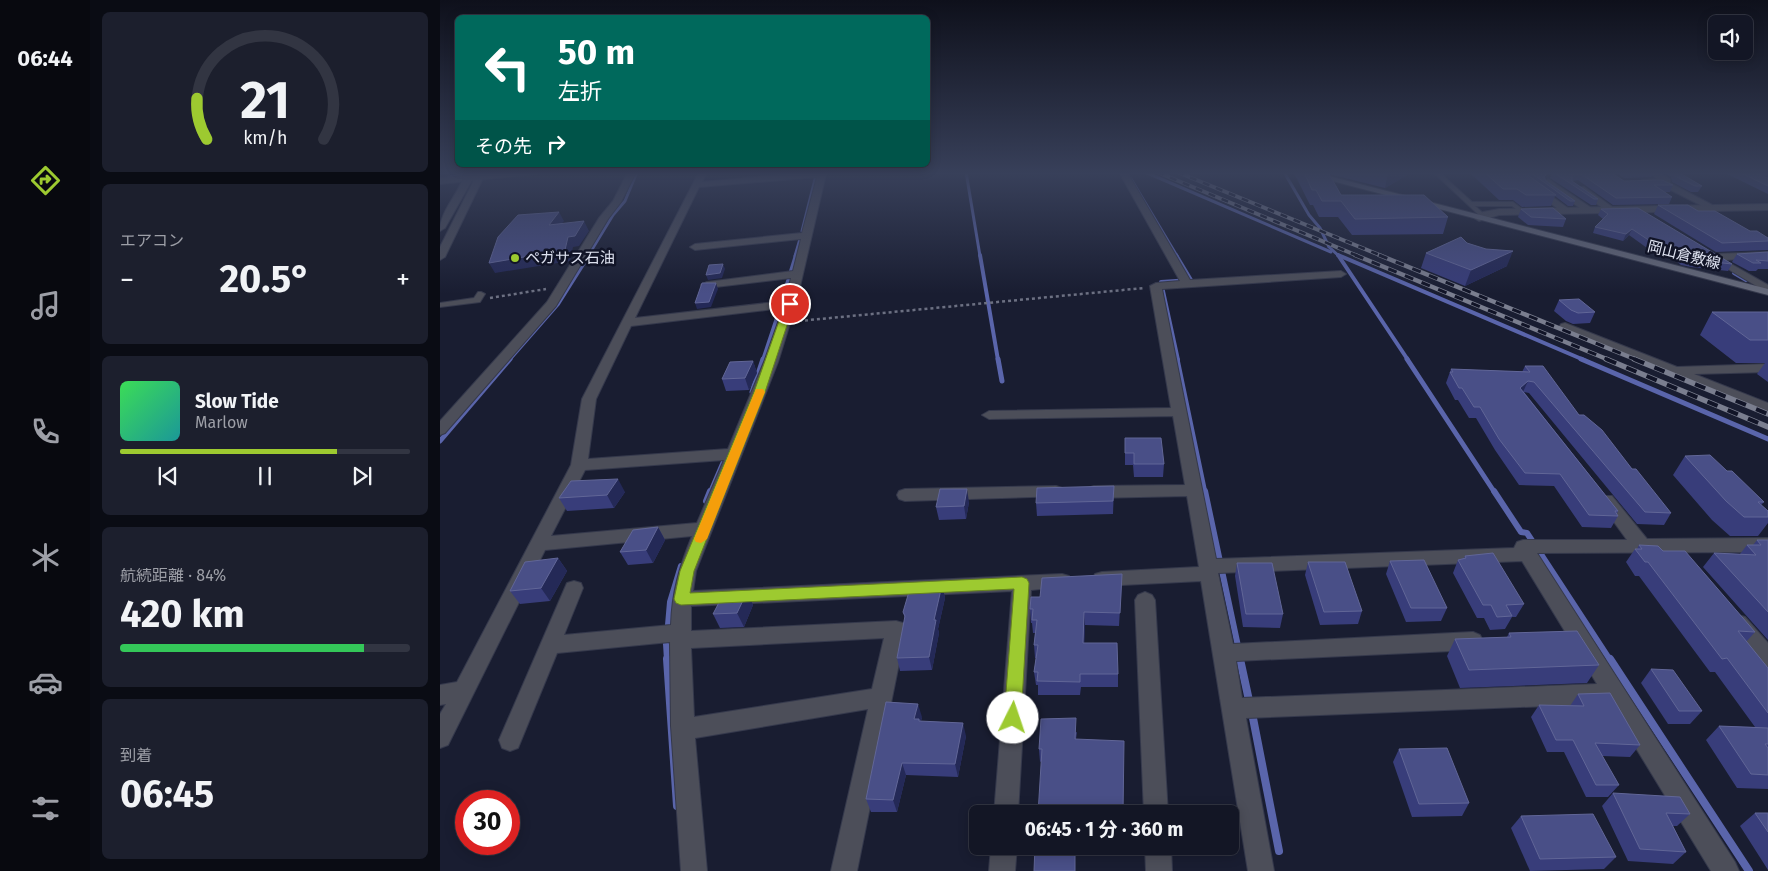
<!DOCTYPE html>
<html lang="ja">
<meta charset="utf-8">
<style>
:root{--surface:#131625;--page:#1c1f2d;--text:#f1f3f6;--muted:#9d9fa7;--line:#323542;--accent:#9dca30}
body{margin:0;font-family:"Fira Sans","Noto Sans JP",sans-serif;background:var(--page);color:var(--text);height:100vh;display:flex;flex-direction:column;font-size:19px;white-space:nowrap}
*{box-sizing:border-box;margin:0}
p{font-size:16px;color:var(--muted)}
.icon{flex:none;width:28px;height:28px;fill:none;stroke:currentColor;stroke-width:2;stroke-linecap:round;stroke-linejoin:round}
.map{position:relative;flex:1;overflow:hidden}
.sheet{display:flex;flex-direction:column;gap:12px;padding:12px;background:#0a0c14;width:350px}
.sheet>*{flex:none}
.top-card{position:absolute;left:15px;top:15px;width:475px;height:152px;border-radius:8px;box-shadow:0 2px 12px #0003,0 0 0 1px var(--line);background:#00695c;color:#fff;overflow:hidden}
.controls{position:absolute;left:1268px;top:15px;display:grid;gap:10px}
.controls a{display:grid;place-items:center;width:45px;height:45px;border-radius:8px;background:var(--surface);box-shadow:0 2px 12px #0003,0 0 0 1px var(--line);font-size:25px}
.speed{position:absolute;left:15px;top:790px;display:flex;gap:10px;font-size:25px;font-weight:700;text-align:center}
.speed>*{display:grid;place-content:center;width:65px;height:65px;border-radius:50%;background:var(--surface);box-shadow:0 2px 12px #0003,0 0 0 1px var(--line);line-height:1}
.speed .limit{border:8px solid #d22;background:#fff;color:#111}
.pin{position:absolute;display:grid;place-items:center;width:42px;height:42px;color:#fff;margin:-21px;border:2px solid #fff;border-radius:50%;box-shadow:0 1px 5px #0007}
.me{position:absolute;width:55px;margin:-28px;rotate:4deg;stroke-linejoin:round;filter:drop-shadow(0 0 4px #0008)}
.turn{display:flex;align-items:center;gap:18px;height:105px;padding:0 20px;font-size:22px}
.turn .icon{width:65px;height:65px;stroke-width:2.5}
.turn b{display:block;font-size:35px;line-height:42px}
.then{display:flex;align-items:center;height:48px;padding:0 20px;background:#0003;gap:10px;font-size:19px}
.big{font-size:38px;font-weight:700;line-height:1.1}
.sheet .widget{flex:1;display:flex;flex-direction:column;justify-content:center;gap:8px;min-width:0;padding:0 18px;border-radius:8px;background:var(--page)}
.sheet .dial{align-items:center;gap:0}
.dial svg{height:130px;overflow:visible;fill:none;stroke:var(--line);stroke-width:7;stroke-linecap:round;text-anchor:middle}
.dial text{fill:var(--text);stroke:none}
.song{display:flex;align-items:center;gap:15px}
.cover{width:60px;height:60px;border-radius:8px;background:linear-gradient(135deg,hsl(130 70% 55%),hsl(180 70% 35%))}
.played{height:5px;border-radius:2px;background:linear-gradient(90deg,var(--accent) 75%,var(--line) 75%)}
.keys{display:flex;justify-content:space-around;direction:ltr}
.heat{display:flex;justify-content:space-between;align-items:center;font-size:28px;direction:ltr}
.charge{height:8px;border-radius:4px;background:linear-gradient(90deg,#34c759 84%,var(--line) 0)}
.trip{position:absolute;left:529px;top:805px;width:270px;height:50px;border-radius:8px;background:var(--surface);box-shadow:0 2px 12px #0003,0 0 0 1px var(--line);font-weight:700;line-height:50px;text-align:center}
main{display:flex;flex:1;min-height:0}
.tabs{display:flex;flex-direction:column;width:90px;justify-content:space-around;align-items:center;background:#08090f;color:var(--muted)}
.tabs .icon{width:35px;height:35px}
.tabs .selected{color:var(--accent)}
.tabs b{font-size:22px;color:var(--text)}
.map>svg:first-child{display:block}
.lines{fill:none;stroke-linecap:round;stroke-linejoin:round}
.stream-far4{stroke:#5a65ab;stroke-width:3}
.stream-far3{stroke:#5a65ab;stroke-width:4}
.stream-far2{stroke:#5a65ab;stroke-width:5}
.stream-far1{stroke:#5a65ab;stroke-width:6}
.stream{stroke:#5a65ab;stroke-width:8}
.service-casing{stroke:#35394c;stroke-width:2}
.minor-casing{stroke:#35394c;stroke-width:2}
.tertiary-casing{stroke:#35394c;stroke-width:2}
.secondary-casing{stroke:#35394c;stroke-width:2}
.path{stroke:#6c7082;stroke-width:2.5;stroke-dasharray:3 3;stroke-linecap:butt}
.service{fill:#4c4e59;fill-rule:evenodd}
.minor{fill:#4c4e59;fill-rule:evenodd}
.tertiary{fill:#4c4e59;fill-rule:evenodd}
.secondary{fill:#656979;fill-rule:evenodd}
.rail-far2-casing{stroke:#7a7e8f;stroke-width:4}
.rail-far1-casing{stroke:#7a7e8f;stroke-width:4.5}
.rail-casing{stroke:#7a7e8f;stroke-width:5.5}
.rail-far2{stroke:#111427;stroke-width:2.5;stroke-dasharray:7;stroke-linecap:butt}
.rail-far1{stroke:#111427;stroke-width:3;stroke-dasharray:9;stroke-linecap:butt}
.rail{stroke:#111427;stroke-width:4;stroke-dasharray:11;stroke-linecap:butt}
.wall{fill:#383d7a}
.shaded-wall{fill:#242957}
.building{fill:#494f87;stroke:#616697}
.route{fill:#9dca30;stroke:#66831f}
.slow{fill:#f59e0b}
.poi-dot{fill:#9dca30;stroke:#111427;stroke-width:2}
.labels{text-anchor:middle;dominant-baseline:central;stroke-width:5;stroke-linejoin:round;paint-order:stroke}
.far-street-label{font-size:15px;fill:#dee2f0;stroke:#111427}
.far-poi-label{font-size:15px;fill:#dee2f0;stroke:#111427;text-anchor:start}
</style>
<main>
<nav class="tabs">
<b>06:44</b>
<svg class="icon selected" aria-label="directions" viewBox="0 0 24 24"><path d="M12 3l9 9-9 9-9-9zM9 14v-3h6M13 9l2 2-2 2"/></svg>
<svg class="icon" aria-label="music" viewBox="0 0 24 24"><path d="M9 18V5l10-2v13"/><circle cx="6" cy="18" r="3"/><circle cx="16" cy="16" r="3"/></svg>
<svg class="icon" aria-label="phone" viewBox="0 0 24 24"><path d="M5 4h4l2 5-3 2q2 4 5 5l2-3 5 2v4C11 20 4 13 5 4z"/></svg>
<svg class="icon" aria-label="climate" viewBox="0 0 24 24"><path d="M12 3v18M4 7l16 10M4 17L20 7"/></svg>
<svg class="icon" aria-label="car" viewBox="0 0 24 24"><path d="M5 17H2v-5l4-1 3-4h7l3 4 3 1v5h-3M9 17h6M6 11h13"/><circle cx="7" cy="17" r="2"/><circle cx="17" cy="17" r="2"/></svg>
<svg class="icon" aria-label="filters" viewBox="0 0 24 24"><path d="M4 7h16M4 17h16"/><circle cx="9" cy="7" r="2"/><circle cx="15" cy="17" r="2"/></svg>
</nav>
<section class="sheet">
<div class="widget dial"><svg viewBox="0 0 100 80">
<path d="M14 69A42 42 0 1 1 86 69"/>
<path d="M14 69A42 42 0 0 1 8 44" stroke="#9dca30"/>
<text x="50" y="56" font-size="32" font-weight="700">21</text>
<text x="50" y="72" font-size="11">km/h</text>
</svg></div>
<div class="widget"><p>エアコン</p>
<div class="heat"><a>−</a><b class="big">20.5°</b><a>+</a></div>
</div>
<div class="widget">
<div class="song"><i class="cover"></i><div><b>Slow Tide</b><p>Marlow</p></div></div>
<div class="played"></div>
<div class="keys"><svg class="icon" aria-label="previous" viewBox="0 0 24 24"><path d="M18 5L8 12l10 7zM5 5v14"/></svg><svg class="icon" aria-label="pause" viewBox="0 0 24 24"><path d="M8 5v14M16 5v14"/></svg><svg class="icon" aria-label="next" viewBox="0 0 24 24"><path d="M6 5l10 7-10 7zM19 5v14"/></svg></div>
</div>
<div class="widget"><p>航続距離 · 84%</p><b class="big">420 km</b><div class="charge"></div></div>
<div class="widget"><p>到着</p><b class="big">06:45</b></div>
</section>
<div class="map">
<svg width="1328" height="871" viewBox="0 0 1328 871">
<rect width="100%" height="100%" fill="#191d31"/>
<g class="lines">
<g class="stream-far4">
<polyline points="526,172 540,256"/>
<polyline points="705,172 891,252"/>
<polyline points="844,172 869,215 880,228 889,247 899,256"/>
<polyline points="691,179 737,256"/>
<polyline points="0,180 33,172"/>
<polyline points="362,231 376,175"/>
<polyline points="898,255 900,256"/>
<polyline points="148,256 173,215 185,201 197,172"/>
<polyline points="355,256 360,239"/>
</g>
<g class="stream-far3">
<polyline points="540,255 558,360"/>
<polyline points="736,255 751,280 721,282 738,360"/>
<polyline points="898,255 968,360"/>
<polyline points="898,255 1144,360"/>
<polyline points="351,271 356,255"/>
<polyline points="1294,273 1306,280"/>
<polyline points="343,297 349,278"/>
<polyline points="69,360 118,304 149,255"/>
<polyline points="323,360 340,309"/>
</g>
<g class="stream-far2">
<polyline points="558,359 562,381"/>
<polyline points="737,359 765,493"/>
<polyline points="967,359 1055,493"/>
<polyline points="1141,359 1328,439"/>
<polyline points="312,392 323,359"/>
<polyline points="0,441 70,359"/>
<polyline points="270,493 285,458"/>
</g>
<g class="stream-far1">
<polyline points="765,491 801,660"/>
<polyline points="1054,491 1081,532 1087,533 1170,660"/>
<polyline points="266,501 270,491"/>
<polyline points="228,625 230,602 241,566"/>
<polyline points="226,644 227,660"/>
</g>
<g class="stream">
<polyline points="227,659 237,806"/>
<polyline points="800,659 810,705"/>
<polyline points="1170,659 1309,871"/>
<polyline points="812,713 839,851"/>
</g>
<defs>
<g id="service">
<polygon points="993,172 999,172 1032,202 1073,202 1086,212 1081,213 1072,206 1035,206 1045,215 1040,216"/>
<polygon points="38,292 41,292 45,294 40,302 0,307 0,303 34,298"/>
</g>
<g id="minor">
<polygon points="74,172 113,172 0,184 0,178"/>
<polygon points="188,172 196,172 181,202 168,219 116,306 5,433 0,435 0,421 107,302 159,218 173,201"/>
<path d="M259,172H267L262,182L372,172L386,174L356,304L338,362L256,571L253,591L622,574L629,576L631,581L629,586L591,590L578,814H554L572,591L251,606V631L456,621L463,623L466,629L417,871H391L428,709L255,738L267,871H241L231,726L230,642L117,653L78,748L70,751L62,748L59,740L127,583L134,581L141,583L143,588L124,635L231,625C232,592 239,568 252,536L105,550L8,745L0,748V714L6,704L0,705V685L17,682L131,465L142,399ZM377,177L362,233L255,244L250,247L255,250L361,239L353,271L267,282L261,285L267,288L351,278L345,301L195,318L259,187ZM343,308L324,362L288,449L148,459L156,399L191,326ZM284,460L257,523L111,536L145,470ZM444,638L432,689L254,717L251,648Z"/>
<path d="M679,172H687L750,280L901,271L906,274L901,277L722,289L776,559L1074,548L1077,542L1083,540H1187L1158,500L1160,496H1172L1207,539L1328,538V552L1097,553L1295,862L1299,871H1271L1166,699L1158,704L806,718L834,871H808L761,581L662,586L655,584L653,579L655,574L662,572L759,567L747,496L654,498L648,496L646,492L648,488L654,486L745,485L733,416L549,419L542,415L549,411L731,408L710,286L716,283L740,281ZM1082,561L1157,684L802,698L796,661L1033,650L1040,647L1043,641L1040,635L1033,632L793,644L778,573Z"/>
<polygon points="1207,172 1218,172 1230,179 1230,183 1280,209 1272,211 1219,184 1202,184 1202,180 1217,179"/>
<polygon points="1108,179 1153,209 1153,213 1147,213 1105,184 1104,182"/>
<polygon points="1138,187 1144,187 1178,211 1170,213 1138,191"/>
<polygon points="1094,188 1100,188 1132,211 1124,213 1094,192"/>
<polygon points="1328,252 1328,258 1284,260 1328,285 1328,293 1268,257 1273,254"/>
<polygon points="1125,323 1237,367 1328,364 1328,372 1254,374 1328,403 1328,412 1121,330 1119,327 1121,324"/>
<polygon points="616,486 622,488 624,492 622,496 465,501 459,499 457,495 459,491 465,489"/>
<polygon points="705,592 712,595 715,600 728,814 704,814 695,600 698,595"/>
<polygon points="1298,615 1305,617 1328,643 1328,667 1321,664 1291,629 1288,623 1291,617"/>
<polygon points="551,846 577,846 575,871 549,871"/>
<polygon points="705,846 731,846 732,871 706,871"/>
</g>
<g id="tertiary">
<path d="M25,172H33L31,182L5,228L0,231C0,209 20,194 25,172Z"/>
<polygon points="38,172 46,172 5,257 0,260 0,247"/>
<polygon points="1328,204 1328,210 1059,215 1039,221 1034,218 1043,212 1059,209"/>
</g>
<polygon id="secondary" points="858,172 873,172 1328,289 1328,295"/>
</defs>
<use href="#service" class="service-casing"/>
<use href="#minor" class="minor-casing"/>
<use href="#tertiary" class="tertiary-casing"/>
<use href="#secondary" class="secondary-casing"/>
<g class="path">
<polyline points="50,298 106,289"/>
<polyline points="359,321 704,288"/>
</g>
<use href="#service" class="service"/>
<use href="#minor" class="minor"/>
<use href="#tertiary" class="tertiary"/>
<use href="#secondary" class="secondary"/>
<defs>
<g id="rail-far2">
<polyline points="717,172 918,256"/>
<polyline points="737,172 942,256"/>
</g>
<g id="rail-far1">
<polyline points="915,255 1169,360"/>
<polyline points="939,255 1197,360"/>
</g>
<g id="rail">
<polyline points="1166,359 1328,427"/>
<polyline points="1194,359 1328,414"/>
</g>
</defs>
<use href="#rail-far2" class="rail-far2-casing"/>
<use href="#rail-far1" class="rail-far1-casing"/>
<use href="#rail" class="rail-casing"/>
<use href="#rail-far2" class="rail-far2"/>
<use href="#rail-far1" class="rail-far1"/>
<use href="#rail" class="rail"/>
</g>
<g class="wall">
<polygon points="853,172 968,172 967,175 945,188 889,174 901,195 1008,217 1003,234 912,235 898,217 879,217 873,205 870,205 856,177"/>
<polygon points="1029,172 1101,172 1106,178 1105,179 1106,181 1135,201 1133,206 1128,206 1115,196 1111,206 1082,207 1073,200 1059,200"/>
<polygon points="1113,172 1170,172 1184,181 1233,185 1230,192 1224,192 1232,197 1229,204 1173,205 1138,180 1132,181 1158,199 1156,205 1151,205 1110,178"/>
<polygon points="1175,172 1214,172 1211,177 1184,178"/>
<polygon points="1222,172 1238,172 1262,186 1258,192 1251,192 1232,182 1231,177"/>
<polygon points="1283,172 1328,172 1328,177 1314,173 1328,178 1328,194"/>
<polygon points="1218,205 1258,211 1328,238 1328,250 1276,252 1214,214"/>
<polygon points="1081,209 1126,219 1123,227 1088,225 1078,217"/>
<polygon points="1161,209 1292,264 1288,271 1251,267 1241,265 1233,258 1221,258 1189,235 1183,241 1153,233 1155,227 1163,219 1158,215"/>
<polygon points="1328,252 1328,269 1318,269 1316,271 1309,271 1292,262 1297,254"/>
<polygon points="986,253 1067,266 1025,286 981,268"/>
<polygon points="1119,300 1155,312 1150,323 1133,324 1126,321 1114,311"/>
<polygon points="1272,312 1328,312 1328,382 1317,374 1325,363 1296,363 1260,335"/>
<polygon points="313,361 317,373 309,390 286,391 282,379"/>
<polygon points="1085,366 1139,415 1192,469 1231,513 1224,525 1197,524 1089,393 1084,392 1178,511 1177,514 1178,516 1171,528 1142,527 1114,486 1079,485 1055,450 1036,418 1029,418 1018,400 1015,400 1006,383 1011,369 1082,372"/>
<polygon points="685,438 724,464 723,477 694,477 693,465 685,465"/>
<polygon points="1245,456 1287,471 1324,502 1321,505 1328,511 1328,523 1318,536 1290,536 1272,520 1233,475"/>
<polygon points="674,486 673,514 597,516 596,503"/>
<polygon points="185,492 174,508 127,511 119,498"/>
<polygon points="529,502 526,519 499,520 496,507"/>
<polygon points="218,527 225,540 213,563 188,565 180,552"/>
<polygon points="1317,540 1328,540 1328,640 1263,567 1274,553 1300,554 1307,545 1313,545"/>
<polygon points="1199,545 1223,551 1315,632 1306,642 1328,668 1328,789 1297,788 1266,740 1279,726 1315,727 1275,672 1270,672 1199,576 1195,576 1186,562 1195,549 1197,549"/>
<polygon points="1025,556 1084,604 1076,617 1072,617 1065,629 1050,630 1044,618 1037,618 1013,573 1018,560 1024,558"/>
<polygon points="118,558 127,571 110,601 80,604 70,591"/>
<polygon points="950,561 1007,608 1001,621 966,622 946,574"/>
<polygon points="868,562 922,611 918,624 880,625 865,575"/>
<polygon points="797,563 843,614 840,628 803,627 795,576"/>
<polygon points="682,574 679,626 645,625 644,643 678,674 678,687 641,687 640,695 598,695 598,685 596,685 594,672 596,658 595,658 594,645 595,633 593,633 592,623 591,623 590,609 600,597"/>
<polygon points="502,585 505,598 498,629 499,633 492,670 460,671 457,658 465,619 463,612"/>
<polygon points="307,592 313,605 304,627 280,628 273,614"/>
<polygon points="1069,633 1159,665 1147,683 1020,688 1007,656 1015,639 1067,637"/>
<polygon points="1211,669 1262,711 1250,724 1228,724 1201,683"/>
<polygon points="1138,694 1200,745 1190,757 1162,756 1179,785 1168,797 1146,797 1124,752 1107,752 1091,717 1099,705 1130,706"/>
<polygon points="482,717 481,721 526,736 518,777 466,775 457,812 431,812 426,799"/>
<polygon points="637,732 636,739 600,762 599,749"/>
<polygon points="959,749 1029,803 1022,816 972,817 953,762"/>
<polygon points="1173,793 1250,814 1237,826 1233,826 1246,852 1233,864 1188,861 1162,806"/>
<polygon points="1315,813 1328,813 1328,870 1300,826"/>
<polygon points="1081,816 1176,857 1164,869 1090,871 1071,828"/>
<polygon points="595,846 682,846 682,852 635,850"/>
</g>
<g class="shaded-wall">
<polygon points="949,172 968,172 967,175 945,188 948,173"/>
<polygon points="119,212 124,221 114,234 109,225"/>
<polygon points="144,221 149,231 139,246 133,247 130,261 55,273 49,263"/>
<polygon points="1192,229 1189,235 1183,241 1186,234"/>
<polygon points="1073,251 1067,266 1025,286 1031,270"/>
<polygon points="283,264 285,269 282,278 268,280 266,275"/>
<polygon points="276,283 278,289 271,307 257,309 255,303"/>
<polygon points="313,361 317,373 309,390 305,378"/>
<polygon points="1088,381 1083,392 1080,388"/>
<polygon points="178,479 185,492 174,508 167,495"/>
<polygon points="527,489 529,502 526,519 524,506"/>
<polygon points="218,527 225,540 213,563 206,550"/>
<polygon points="118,558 127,571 110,601 101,588"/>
<polygon points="682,574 682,587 679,626 680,613"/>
<polygon points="502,585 505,598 498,629 499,633 492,670 489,657 494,620"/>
<polygon points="307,592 313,605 304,627 297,613"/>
<polygon points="644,612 645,625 644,657 643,643"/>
<polygon points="478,704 482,717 480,724 474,719"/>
<polygon points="523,723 526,736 518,777 515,764"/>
<polygon points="462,763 466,775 457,812 453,800"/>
</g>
<g class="building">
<polygon points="864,172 888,172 901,195 984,195 1008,217 915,219 901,201 882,201 876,190 872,190"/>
<polygon points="1044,172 1083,172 1116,195 1086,195 1077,189 1063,189"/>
<polygon points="1090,172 1101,172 1107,174 1104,177 1106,181 1135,201 1130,201"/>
<polygon points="1113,172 1170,172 1184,181 1222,180 1233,185 1214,185 1232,197 1176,198 1141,174 1132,174 1132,181 1158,199 1154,199"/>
<polygon points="1234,172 1238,172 1262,186 1255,186 1235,176"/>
<polygon points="1299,172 1313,172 1328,178 1328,186"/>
<polygon points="1218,205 1248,205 1258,211 1275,211 1310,231 1317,231 1328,238 1328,241 1282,243"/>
<polygon points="1113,208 1126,219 1091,217 1081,209"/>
<polygon points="1198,208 1292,264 1255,260 1244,258 1236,252 1225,251 1192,229 1186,234 1155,227 1168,214 1161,209"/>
<polygon points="119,212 109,225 144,221 135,236 128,237 125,250 49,263 58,237 78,215"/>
<polygon points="1021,237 1027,243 1046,249 1073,251 1031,270 986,253"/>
<polygon points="1328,252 1328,261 1316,260 1321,263 1313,263 1297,254"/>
<polygon points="283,264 280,273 266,275 269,265"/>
<polygon points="262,283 276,283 269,302 255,303"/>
<polygon points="1139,299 1155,312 1138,313 1131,310 1119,300"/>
<polygon points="1272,312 1328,312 1328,340 1310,340"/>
<polygon points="313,361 305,378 282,379 290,362"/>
<polygon points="1085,366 1103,366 1139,415 1144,415 1162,430 1192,469 1196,469 1231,513 1205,512 1094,382 1088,381 1080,388 1178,511 1175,511 1178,516 1149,515 1120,474 1085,473 1059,439 1040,407 1034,407 1022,388 1019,388 1010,372 1013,372 1011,369 1090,372"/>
<polygon points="685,438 721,438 724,464 694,464 694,453 685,453"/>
<polygon points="1270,455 1287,471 1292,471 1324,502 1318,502 1328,511 1328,517 1304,517 1286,501 1245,456"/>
<polygon points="178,479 167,495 119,498 131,481"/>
<polygon points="674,486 673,501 596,503 597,488"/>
<polygon points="500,489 527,489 524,506 496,507"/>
<polygon points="218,527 206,550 180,552 193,530"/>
<polygon points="1317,540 1328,540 1328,612 1274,553 1316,555 1307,545 1321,545"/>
<polygon points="1199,545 1218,546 1223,551 1245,551 1315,632 1298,631 1328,668 1328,713 1287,658 1282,659 1208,562 1205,562 1195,549 1202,549"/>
<polygon points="1053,553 1084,604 1066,605 1072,616 1057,617 1051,605 1043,605 1018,560 1026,558 1025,556"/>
<polygon points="118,558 101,588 70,591 85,562"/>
<polygon points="984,560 1007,608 971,608 950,561"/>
<polygon points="868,562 905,562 922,611 884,612"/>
<polygon points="797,563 832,563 843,614 806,614"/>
<polygon points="682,574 680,613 644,612 643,643 677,643 678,674 640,674 640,682 597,681 598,672 594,672 598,645 594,645 597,620 592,620 593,609 590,609 591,597 600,597 602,578"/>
<polygon points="471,585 502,585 494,620 496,620 489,657 457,658 465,616 463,612"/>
<polygon points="307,592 297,613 273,614 284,593"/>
<polygon points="1137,631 1159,665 1029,670 1015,639 1071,637 1069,633"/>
<polygon points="1211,669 1233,670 1262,711 1239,711"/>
<polygon points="1170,693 1200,745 1155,743 1179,785 1156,785 1133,740 1116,740 1099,705 1144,706 1138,694"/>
<polygon points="446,702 478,704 474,719 479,719 479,721 523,723 515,764 462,763 453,800 426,799"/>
<polygon points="636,718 635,739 684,741 683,814 598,814 602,749 599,749 601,719"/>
<polygon points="1279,726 1328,728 1328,744 1325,744 1328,748 1328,775 1311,774"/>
<polygon points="1007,748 1029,803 979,804 959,749"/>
<polygon points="1173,793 1240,797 1250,814 1226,813 1246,852 1200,849"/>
<polygon points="1315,813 1328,813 1328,832"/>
<polygon points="1153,814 1176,857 1100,859 1081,816"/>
<polygon points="595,846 635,846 635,871 594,871"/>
</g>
<linearGradient id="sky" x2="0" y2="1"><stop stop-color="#0e101b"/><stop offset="0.59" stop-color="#38405a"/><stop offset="1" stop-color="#38405a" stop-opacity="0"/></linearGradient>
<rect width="1328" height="294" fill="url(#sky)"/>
<polygon class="route" points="350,301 354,304 325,392 254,571 250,593 582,577 587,579 589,583 581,718 579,723 573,725 567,723 564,718 574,589 241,605 236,603 234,599 240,571 314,392 345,304"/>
<polygon class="slow" points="316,389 323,389 325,392 267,539 261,543 256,542 254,539"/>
<circle class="poi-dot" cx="75" cy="258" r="5"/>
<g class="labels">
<g class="far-street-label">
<text transform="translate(1244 255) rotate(14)">岡山倉敷線</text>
</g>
<g class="far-poi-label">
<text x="85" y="258">ペガサス石油</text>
</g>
</g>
</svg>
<div class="controls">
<a><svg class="icon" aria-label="sound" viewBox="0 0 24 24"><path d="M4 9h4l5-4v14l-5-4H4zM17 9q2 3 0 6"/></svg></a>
</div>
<div class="speed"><div class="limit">30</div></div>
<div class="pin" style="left:350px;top:304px;background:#d93025"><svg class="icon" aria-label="arrive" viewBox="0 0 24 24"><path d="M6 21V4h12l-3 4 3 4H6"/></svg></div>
<svg class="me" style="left:573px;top:718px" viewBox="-20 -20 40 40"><circle r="19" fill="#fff"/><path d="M0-13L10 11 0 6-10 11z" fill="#9dca30"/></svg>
<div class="trip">06:45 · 1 分 · 360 m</div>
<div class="top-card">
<div class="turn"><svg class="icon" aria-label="left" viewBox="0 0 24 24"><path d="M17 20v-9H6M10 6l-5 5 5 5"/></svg><div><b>50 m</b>左折</div></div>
<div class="then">その先<svg class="icon" aria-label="right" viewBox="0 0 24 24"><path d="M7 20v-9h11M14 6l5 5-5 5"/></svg></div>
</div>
</div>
</main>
